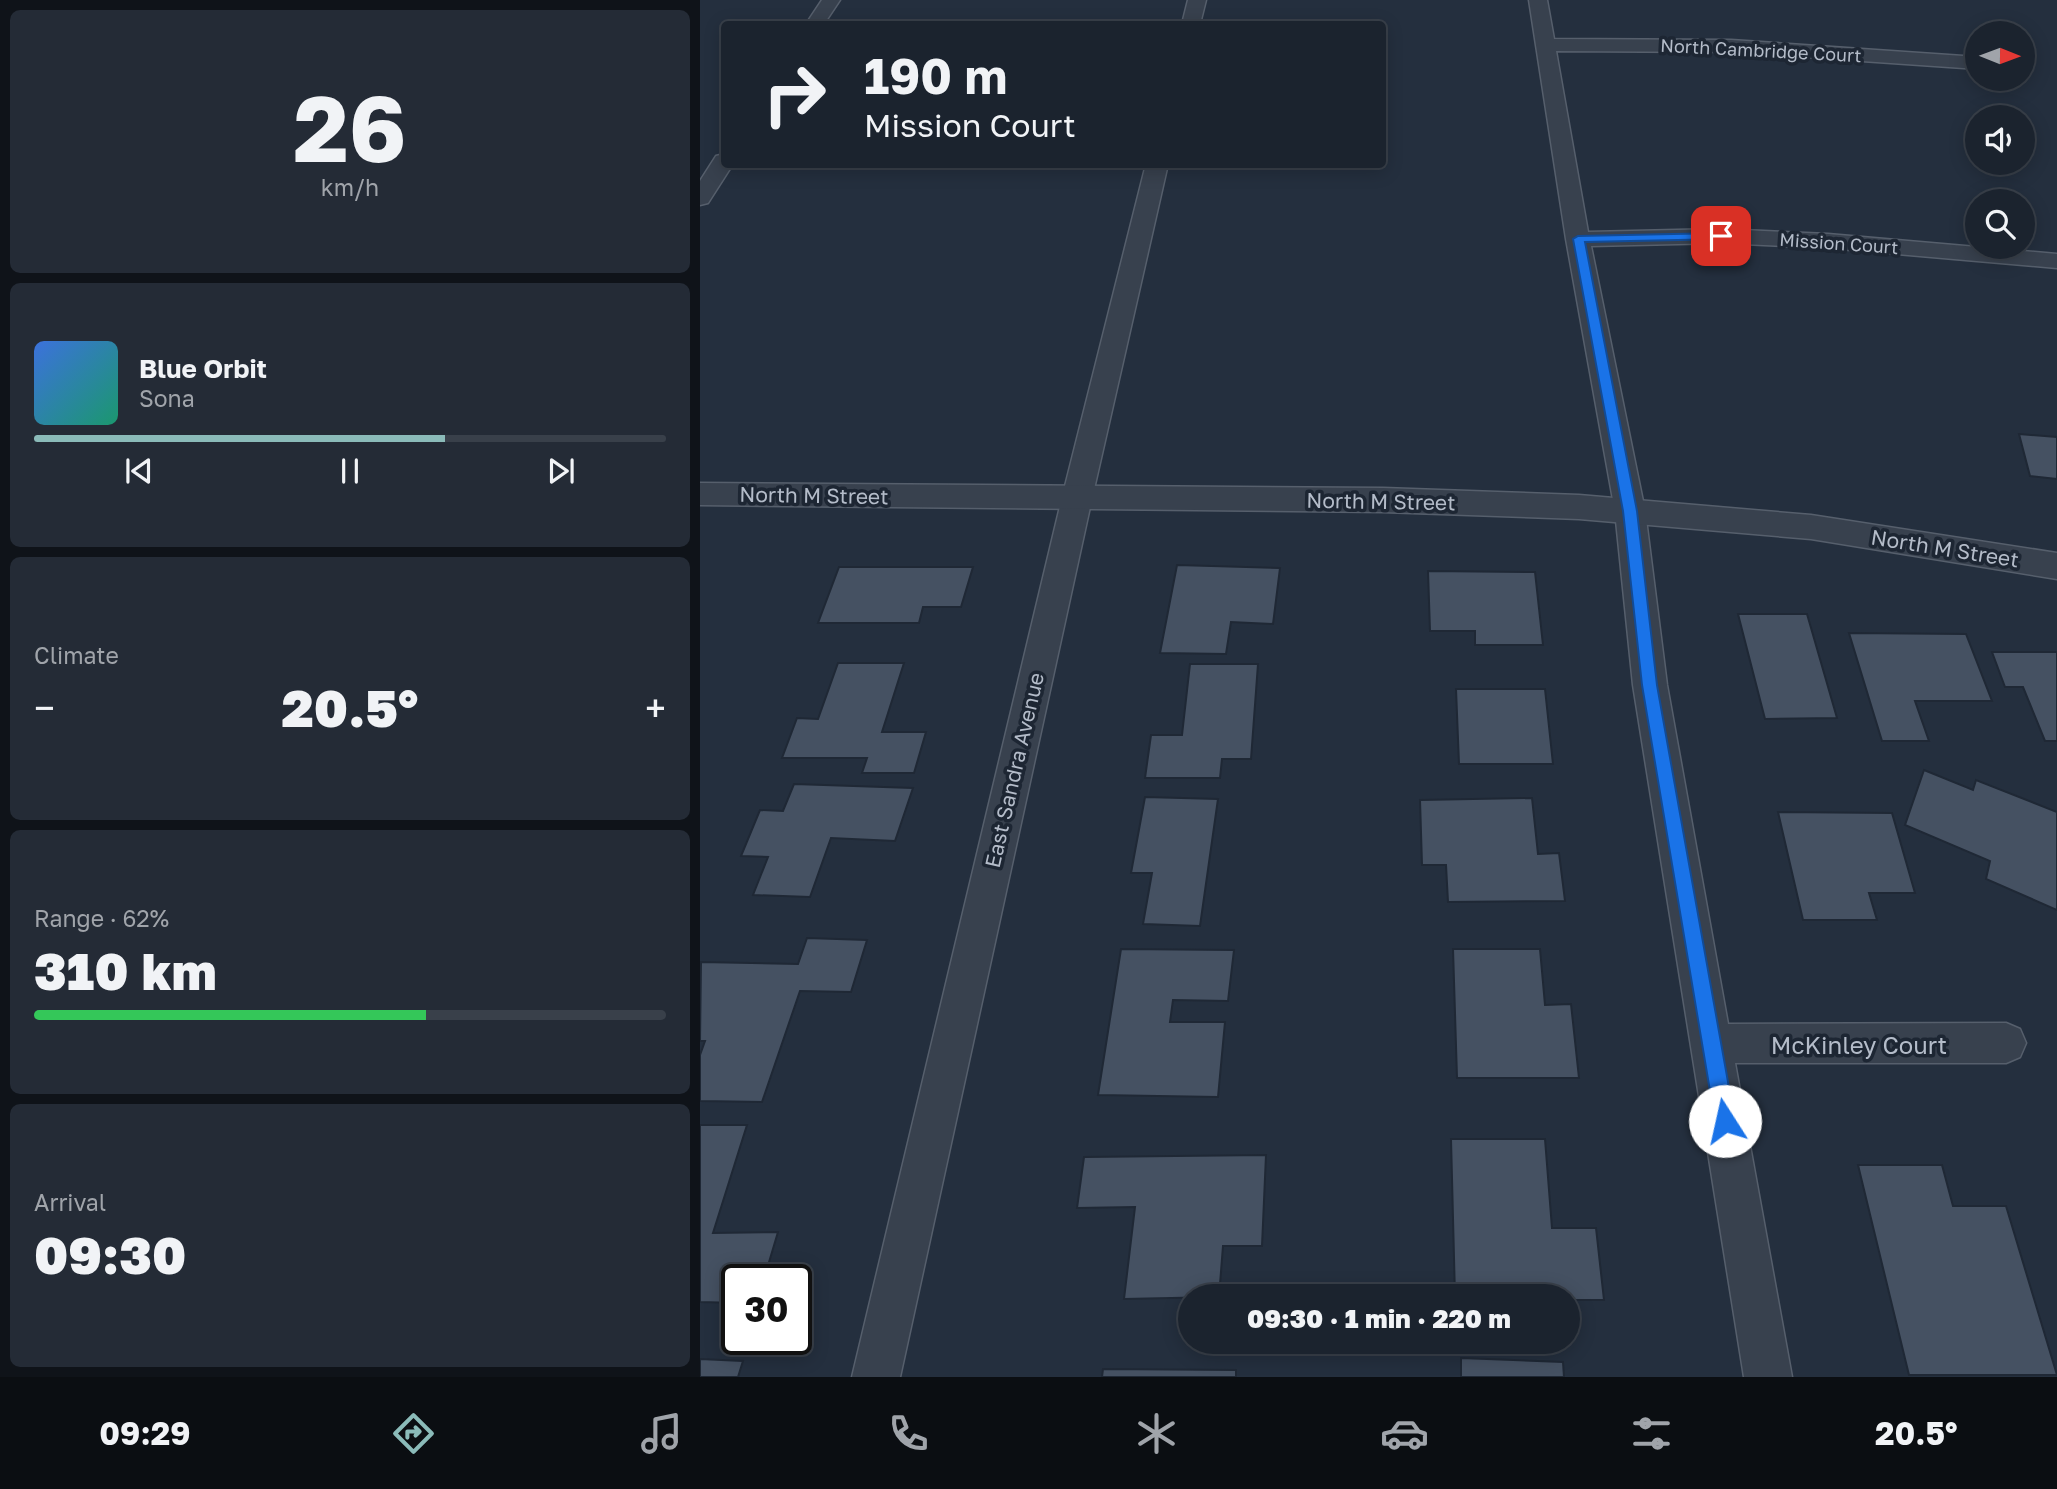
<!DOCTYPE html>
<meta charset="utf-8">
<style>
:root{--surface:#1b232e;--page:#242b36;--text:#f1f3f6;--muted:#a0a4aa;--line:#39404a;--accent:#8bbbb9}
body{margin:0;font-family:"Golos Text",sans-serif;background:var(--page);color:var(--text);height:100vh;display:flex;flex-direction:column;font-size:26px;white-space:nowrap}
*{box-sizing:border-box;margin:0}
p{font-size:23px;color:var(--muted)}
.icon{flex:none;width:38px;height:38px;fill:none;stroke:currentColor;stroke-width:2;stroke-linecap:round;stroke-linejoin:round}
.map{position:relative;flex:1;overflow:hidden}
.details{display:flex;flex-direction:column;gap:10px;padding:10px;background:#0f1319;width:700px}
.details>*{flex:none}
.banner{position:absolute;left:21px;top:21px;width:665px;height:147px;border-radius:7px;box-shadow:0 4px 18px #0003,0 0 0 2px var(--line);background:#1b232e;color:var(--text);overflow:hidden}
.needle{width:46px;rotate:91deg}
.fabs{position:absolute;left:1265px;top:21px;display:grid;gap:14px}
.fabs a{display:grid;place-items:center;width:70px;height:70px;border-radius:50%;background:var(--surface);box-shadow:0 4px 18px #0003,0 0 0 2px var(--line);font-size:35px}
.speed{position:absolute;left:21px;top:1264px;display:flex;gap:14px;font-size:35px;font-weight:700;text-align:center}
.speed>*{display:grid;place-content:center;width:91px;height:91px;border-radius:50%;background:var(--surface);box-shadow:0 4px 18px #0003,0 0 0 2px var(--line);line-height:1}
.speed .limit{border:4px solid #111;border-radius:10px;background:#fff;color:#111}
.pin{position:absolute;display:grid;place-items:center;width:60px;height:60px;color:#fff;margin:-30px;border-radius:14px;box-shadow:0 4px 10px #0006}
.me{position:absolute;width:77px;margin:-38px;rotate:350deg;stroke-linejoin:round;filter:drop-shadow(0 0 5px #0008)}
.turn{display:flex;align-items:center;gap:24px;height:147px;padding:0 28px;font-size:32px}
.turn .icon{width:91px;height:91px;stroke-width:2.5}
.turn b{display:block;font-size:49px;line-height:60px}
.big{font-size:52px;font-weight:800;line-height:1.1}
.details .card{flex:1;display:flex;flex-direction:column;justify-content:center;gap:10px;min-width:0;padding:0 24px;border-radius:10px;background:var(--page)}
.details .dial{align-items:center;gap:0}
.dial b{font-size:91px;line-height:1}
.song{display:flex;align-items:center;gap:21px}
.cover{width:84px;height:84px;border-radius:10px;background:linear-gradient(135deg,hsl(220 70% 55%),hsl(160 70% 35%))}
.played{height:7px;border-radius:4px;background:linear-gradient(90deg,var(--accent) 65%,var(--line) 65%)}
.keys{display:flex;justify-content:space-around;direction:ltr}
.heat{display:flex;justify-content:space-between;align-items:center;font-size:38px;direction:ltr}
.charge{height:10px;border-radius:5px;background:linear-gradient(90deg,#34c759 62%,var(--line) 0)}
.trip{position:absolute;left:478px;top:1284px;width:402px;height:70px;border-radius:35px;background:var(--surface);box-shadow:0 4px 18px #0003,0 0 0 2px var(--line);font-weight:800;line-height:70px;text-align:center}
.menu{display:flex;height:112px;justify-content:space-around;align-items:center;background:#0b0e12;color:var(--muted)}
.menu .icon{width:49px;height:49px}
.menu .current{color:var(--accent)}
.menu b{font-size:32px;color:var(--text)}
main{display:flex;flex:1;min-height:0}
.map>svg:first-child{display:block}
.building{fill:#455162;stroke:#1f2835;stroke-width:2}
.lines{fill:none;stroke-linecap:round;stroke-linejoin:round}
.minor-casing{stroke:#565f6c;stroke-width:3}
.tertiary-casing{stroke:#565f6c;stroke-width:3}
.minor{fill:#38414e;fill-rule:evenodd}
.tertiary{fill:#38414e;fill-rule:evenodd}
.route{fill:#1a73e8;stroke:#114b97;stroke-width:2}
.labels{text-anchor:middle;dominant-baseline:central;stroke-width:7;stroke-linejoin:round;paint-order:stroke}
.far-street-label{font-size:18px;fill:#b4bcc9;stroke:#1d2633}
.street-label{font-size:21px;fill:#b4bcc9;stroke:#1d2633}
.near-street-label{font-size:24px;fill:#b4bcc9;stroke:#1d2633}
</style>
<main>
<section class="details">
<div class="card dial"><b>26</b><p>km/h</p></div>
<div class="card">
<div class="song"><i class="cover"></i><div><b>Blue Orbit</b><p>Sona</p></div></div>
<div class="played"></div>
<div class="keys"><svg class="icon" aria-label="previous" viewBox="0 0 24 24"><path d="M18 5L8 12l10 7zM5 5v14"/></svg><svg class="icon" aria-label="pause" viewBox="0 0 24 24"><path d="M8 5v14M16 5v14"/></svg><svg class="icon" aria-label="next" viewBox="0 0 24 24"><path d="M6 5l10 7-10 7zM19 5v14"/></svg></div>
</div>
<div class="card"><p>Climate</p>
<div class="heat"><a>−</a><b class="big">20.5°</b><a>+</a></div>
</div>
<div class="card"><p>Range · 62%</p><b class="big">310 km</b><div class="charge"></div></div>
<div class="card"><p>Arrival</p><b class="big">09:30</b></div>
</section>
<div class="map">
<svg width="1357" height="1377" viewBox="0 0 1357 1377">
<rect width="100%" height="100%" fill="#242f3e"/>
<g class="building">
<polygon points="1319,434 1357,437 1357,479 1330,476"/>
<polygon points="477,565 580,568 573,624 531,622 526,654 460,653"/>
<polygon points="139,567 273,567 261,607 223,607 219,623 118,623"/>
<polygon points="728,571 835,572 843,645 775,645 775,631 730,631"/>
<polygon points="1038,614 1107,614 1137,718 1065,719"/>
<polygon points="1149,633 1266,634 1292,701 1215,701 1229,741 1182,741"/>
<polygon points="1292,652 1357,652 1357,741 1345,741 1323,687 1305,687"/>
<polygon points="138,663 204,663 182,732 226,732 214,773 162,773 167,758 82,758 97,718 118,719"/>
<polygon points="490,664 558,664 551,759 522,759 520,778 445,778 451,735 482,735"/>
<polygon points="756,689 845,689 853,764 759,764"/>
<polygon points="1224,770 1273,790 1276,780 1357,812 1357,910 1286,879 1290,861 1205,825"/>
<polygon points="94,784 213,788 195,841 131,838 110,897 53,895 68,857 41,856 60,810 83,811"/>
<polygon points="445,797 518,799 500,926 443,924 452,873 431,873"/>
<polygon points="832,798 838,854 859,853 865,901 748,902 746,865 722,865 720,800"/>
<polygon points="1078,812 1192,813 1215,893 1169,893 1177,920 1103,920"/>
<polygon points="107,938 167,940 151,992 100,991 62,1102 0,1101 0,1055 5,1041 0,1041 1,962 98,964"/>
<polygon points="421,949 534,950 528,1001 473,1000 470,1022 525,1022 518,1097 398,1095"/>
<polygon points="753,949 840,949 845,1005 871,1004 879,1078 757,1078"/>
<polygon points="0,1125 47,1125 13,1233 78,1232 64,1279 37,1279 37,1303 0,1302"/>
<polygon points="751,1139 845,1139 852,1228 896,1228 904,1300 868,1300 868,1297 755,1297"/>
<polygon points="566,1155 562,1246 523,1246 519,1297 424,1299 435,1207 377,1208 384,1157"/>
<polygon points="1158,1165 1242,1165 1253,1206 1306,1206 1357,1375 1209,1375"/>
<polygon points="761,1358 863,1362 864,1377 761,1377"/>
<polygon points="0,1359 43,1361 38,1377 0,1377"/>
<polygon points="403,1369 536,1370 536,1377 402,1377"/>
</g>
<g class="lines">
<defs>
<g id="minor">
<polygon points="122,0 140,0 124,24 106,24"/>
<polygon points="488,0 506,0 500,24 482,24"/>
<polygon points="829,0 847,0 854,39 1031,40 1278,57 1278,69 1031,52 856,51 888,232 1021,229 1128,234 1357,254 1357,268 1128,248 1021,243 891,246 945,511 967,685 1028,1024 1306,1023 1320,1029 1326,1043 1320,1057 1306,1063 1035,1063 1092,1377 1044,1377 933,685 915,511 866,239"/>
<polygon points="24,154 24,164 33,164 8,203 0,205 0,181 16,156"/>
<polygon points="446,164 468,164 392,498 200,1377 152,1377 362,498"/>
</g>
<polygon id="tertiary" points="0,483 683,488 879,495 1111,515 1357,553 1357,579 1111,539 879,519 683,512 0,505"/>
</defs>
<use href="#minor" class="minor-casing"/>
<use href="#tertiary" class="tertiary-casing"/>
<use href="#minor" class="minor"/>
<use href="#tertiary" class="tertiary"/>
</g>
<polygon class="route" points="1021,233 1025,234 1025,239 885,242 937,511 957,685 1035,1121 1032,1128 1025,1131 1018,1128 1015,1121 942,685 923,511 873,239 878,236"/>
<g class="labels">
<g class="far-street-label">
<text transform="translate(1061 50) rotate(3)">North Cambridge Court</text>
<text transform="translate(1139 243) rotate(4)">Mission Court</text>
</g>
<g class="street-label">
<text transform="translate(114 495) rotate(1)">North M Street</text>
<text transform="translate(681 501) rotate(1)">North M Street</text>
<text transform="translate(1245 548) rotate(9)">North M Street</text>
<text transform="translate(314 770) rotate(-77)">East Sandra Avenue</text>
</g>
<g class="near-street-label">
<text x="1159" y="1044">McKinley Court</text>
</g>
</g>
</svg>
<div class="fabs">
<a><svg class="needle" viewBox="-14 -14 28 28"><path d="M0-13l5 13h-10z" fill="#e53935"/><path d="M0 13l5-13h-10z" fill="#a0a4aa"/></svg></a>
<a><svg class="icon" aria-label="sound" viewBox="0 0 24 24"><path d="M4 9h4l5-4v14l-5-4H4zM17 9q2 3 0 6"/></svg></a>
<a><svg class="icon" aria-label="search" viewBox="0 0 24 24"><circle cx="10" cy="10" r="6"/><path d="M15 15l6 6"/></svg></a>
</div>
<div class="speed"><div class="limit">30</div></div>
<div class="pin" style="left:1021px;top:236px;background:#d93025"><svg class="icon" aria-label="arrive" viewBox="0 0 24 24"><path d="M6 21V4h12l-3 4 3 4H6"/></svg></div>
<svg class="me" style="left:1025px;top:1121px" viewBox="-20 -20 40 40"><circle r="19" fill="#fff"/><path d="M0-13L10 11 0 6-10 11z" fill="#1a73e8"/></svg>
<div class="trip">09:30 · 1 min · 220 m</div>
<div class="banner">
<div class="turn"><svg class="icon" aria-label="right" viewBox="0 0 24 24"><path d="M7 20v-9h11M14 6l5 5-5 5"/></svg><div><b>190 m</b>Mission Court</div></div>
</div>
</div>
</main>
<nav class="menu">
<b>09:29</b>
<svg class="icon current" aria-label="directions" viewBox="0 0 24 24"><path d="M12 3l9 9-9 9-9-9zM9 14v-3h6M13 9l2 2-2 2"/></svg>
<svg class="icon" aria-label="music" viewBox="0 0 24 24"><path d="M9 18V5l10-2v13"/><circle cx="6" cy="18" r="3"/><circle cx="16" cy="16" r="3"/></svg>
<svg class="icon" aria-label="phone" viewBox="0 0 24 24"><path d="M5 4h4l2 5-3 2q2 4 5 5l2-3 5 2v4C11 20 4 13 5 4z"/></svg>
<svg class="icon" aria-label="climate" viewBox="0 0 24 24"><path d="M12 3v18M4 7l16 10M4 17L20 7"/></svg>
<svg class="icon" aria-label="car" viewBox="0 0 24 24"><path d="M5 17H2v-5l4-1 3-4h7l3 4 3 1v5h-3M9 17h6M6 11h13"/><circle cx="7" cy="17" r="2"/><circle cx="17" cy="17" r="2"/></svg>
<svg class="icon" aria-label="filters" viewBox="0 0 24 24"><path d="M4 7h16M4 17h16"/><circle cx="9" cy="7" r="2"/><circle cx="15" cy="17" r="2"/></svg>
<b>20.5°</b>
</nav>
